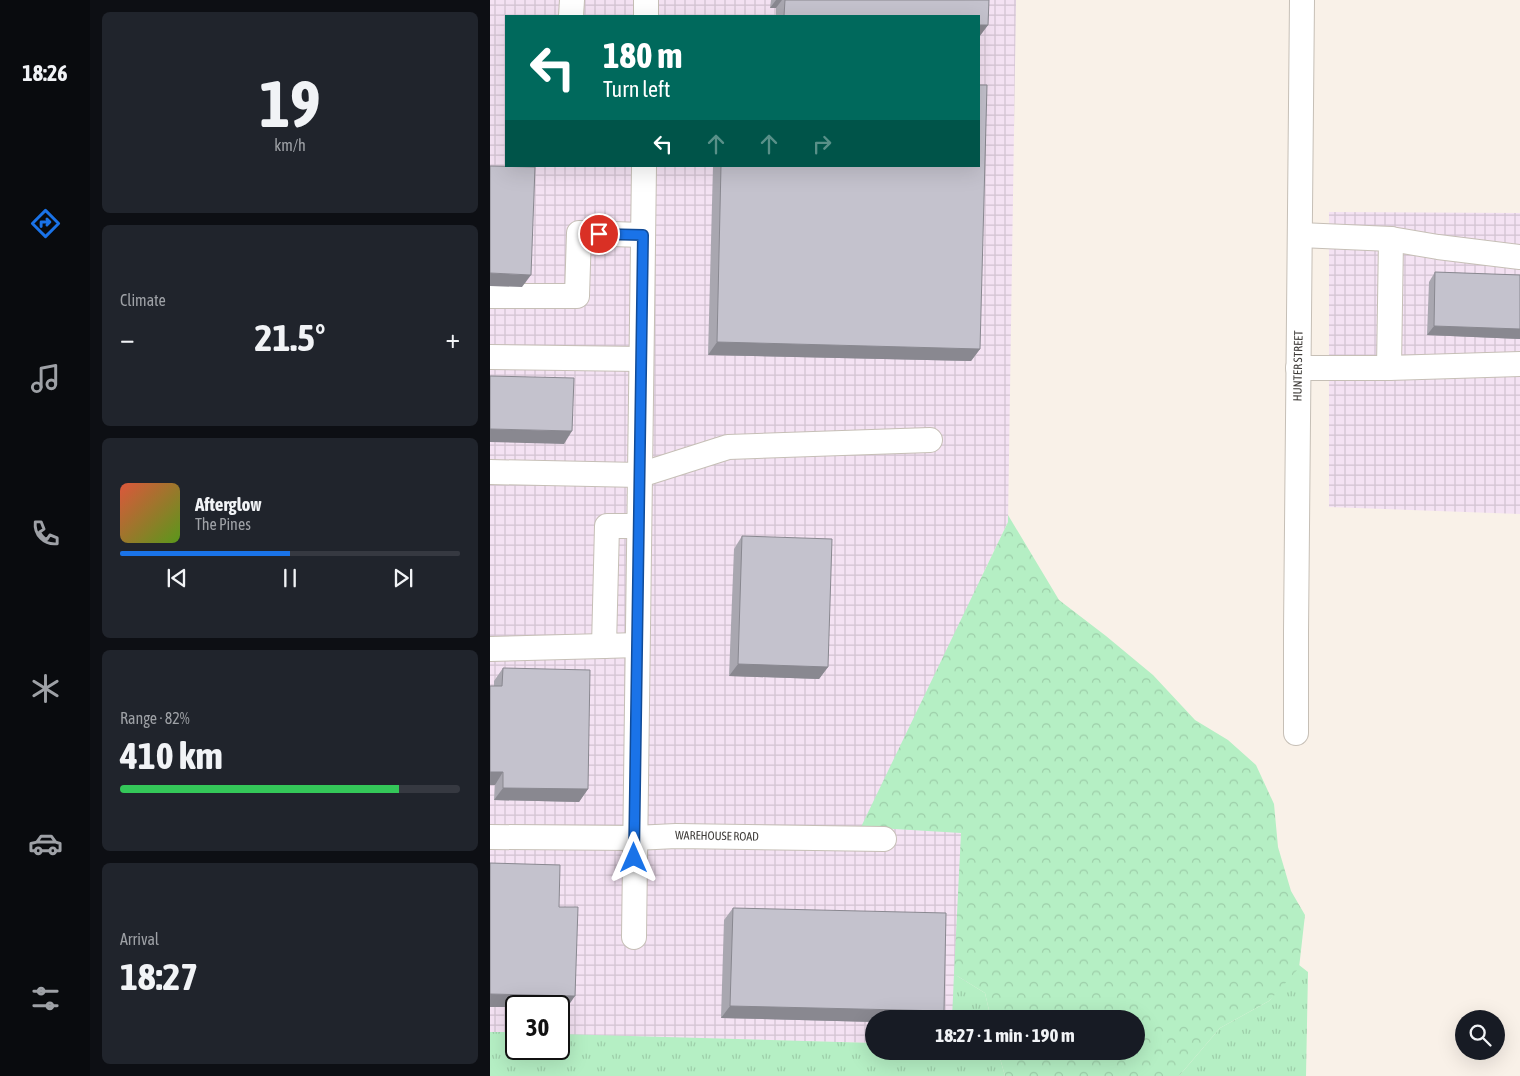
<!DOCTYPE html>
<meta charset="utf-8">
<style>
:root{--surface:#171b24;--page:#20242c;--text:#f1f3f6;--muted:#9ea1a6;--line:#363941;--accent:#1a73e8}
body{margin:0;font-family:"Asap Condensed",sans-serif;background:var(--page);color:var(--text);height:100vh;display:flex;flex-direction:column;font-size:19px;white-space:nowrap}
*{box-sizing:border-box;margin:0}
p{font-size:16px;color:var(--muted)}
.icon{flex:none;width:28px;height:28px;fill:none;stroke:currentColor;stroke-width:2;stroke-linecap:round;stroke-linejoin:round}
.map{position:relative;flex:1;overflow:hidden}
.sheet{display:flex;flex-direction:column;gap:12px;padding:12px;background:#0d0f14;width:400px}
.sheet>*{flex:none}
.hud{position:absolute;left:15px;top:15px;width:475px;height:152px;border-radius:0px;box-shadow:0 5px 20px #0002;background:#00695c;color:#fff;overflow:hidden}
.buttons{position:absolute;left:965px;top:1010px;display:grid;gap:10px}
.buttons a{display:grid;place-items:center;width:50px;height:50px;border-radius:50%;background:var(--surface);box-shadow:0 5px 20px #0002;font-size:25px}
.speed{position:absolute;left:15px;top:995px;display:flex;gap:10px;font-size:25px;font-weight:700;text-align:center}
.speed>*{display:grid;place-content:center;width:65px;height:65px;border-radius:50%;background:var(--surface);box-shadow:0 5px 20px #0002;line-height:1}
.speed .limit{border:2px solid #111;border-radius:8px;background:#fff;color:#111}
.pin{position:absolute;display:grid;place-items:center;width:42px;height:42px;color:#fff;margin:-21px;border:2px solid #fff;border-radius:50%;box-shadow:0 1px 5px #0007}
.me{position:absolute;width:55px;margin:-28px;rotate:0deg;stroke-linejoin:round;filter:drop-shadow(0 0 4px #0008)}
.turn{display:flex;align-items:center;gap:18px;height:105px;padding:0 15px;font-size:22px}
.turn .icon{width:65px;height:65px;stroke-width:2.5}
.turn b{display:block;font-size:35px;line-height:42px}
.lanes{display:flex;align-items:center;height:48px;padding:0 15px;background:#0003;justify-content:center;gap:25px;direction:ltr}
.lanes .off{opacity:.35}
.big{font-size:38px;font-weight:700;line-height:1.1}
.sheet .card{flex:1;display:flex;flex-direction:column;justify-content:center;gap:8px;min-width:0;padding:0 18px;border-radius:8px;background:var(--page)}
.sheet .dial{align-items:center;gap:0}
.dial b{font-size:65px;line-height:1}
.song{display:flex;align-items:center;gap:15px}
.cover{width:60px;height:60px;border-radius:8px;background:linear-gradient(135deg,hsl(10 70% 55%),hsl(90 70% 35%))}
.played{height:5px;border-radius:2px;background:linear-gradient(90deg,var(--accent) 50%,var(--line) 50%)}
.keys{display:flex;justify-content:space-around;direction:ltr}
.heat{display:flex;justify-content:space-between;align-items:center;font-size:28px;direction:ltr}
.charge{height:8px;border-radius:4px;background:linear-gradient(90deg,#34c759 82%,var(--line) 0)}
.trip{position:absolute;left:375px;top:1010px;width:280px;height:50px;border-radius:25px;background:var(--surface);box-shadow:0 5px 20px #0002;font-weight:700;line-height:50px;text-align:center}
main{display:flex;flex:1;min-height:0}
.tab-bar{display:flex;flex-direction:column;width:90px;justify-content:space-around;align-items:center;background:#090b0e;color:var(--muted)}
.tab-bar .icon{width:35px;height:35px}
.tab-bar .current{color:var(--accent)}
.tab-bar b{font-size:22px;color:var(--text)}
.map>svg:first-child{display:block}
.industrial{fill:url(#industrial-grid);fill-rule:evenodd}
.grass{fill:url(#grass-tufts)}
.forest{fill:url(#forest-crowns)}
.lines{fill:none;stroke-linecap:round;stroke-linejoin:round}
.minor-casing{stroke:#c6bfb6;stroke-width:26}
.minor{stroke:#fff;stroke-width:24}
.wall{fill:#a9a7b0}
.shaded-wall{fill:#898890}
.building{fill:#c4c2cd;stroke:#898890}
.route-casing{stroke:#114b97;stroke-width:12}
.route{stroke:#1a73e8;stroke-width:9}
.labels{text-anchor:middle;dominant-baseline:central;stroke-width:5;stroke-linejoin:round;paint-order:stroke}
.street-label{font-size:12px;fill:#3e3b38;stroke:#fff}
</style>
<main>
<nav class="tab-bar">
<b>18:26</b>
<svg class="icon current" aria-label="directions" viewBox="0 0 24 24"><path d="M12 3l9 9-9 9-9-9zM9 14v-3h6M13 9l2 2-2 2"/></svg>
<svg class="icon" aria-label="music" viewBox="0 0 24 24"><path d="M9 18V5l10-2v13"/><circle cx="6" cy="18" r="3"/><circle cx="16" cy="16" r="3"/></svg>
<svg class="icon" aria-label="phone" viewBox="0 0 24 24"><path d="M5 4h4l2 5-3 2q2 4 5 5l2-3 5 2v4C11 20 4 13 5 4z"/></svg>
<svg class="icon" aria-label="climate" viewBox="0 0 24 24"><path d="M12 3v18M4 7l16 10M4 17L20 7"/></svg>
<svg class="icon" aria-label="car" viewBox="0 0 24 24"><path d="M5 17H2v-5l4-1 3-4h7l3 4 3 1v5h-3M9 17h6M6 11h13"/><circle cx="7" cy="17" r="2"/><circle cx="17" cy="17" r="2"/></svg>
<svg class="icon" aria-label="filters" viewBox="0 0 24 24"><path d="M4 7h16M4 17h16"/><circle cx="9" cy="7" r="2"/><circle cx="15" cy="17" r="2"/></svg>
</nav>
<section class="sheet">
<div class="card dial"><b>19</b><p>km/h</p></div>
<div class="card"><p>Climate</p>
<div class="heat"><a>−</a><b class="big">21.5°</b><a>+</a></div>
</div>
<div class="card">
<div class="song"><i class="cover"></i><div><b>Afterglow</b><p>The Pines</p></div></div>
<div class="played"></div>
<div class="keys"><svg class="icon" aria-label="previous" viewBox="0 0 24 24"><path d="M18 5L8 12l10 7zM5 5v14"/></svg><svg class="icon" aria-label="pause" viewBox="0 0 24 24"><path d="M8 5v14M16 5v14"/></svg><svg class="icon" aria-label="next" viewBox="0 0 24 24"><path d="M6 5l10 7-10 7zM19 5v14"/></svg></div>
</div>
<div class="card"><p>Range · 82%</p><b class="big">410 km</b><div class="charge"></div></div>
<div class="card"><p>Arrival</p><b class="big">18:27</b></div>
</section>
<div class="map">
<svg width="1030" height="1076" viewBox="0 0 1030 1076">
<defs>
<pattern id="industrial-grid" width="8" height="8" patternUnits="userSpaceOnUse" patternTransform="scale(1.25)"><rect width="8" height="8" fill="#f4e2f3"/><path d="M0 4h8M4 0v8" fill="none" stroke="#d2c3d1"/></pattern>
<pattern id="grass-tufts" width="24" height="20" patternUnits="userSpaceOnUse" patternTransform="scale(1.25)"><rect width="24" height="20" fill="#b5efc4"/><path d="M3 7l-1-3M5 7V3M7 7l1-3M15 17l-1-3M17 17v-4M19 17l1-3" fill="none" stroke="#9dcea9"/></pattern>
<pattern id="forest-crowns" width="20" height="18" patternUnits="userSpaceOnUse" patternTransform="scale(1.25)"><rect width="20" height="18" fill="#b5efc4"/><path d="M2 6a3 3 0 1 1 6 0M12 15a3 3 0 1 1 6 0" fill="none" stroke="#9dcea9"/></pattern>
</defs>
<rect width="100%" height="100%" fill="#f9f1e8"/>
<g class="industrial">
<path d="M0,0H526L518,522L489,582L477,1019H384V1043L69,1035V1006H26V1035L0,1034ZM16,16H489V166H16Z"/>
<polygon points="839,212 1030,213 1030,514 839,507"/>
</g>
<g class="grass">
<polygon points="809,965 818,972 816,1076 689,1076 730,1028 779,1001"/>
<polygon points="464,974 495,993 501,1019 462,1019"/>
<polygon points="0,1032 26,1032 26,1049 69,1049 69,1034 384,1043 384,1051 508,1051 515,1076 0,1076"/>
</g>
<polygon class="forest" points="518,515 569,600 616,636 663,675 705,720 738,740 766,765 784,804 788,847 801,891 815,915 809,968 779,1001 730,1028 689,1076 515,1076 508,1051 646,1051 646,1019 501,1019 495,993 464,974 471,833 371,827 518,522"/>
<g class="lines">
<defs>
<g id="minor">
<polyline points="81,16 82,0"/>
<polyline points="156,16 156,0"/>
<polyline points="901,239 948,247 1030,257"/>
<polyline points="0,296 87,296 89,233 153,235"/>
<polyline points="0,357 151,359"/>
<polyline points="808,368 899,368 901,239 810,235"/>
<polyline points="899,368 1030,364"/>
<polyline points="0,472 150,475 238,447 440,440"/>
<polyline points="147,645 114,646 117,526 149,526"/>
<polyline points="0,649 114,646"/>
<polyline points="806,733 806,632 812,0"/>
<polyline points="0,837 145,838 186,836 394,839"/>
<polyline points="144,937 154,166"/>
</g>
</defs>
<use href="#minor" class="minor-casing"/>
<use href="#minor" class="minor"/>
</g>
<g class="wall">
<polygon points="281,0 499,0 498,25 489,37 489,16 286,16 286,8 280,8"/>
<polygon points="223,166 489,166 490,349 481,361 218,355"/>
<polygon points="945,272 1030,275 1030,339 937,335 939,282"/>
<polygon points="252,536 338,667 329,679 239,676 244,549"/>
<polygon points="13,668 98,789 89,802 4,800 5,785 0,785 0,686 4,686 4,681"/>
<polygon points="243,908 384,1019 384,1022 231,1018 234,920"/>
</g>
<g class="shaded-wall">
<polygon points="286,0 292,0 286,8 280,8"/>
<polygon points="489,25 498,25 489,37"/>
<polygon points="0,273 41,275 32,287 0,286"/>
<polygon points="944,326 1030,329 1030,339 937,335"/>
<polygon points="227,342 490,349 481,361 218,355"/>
<polygon points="0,429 82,431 74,444 0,442"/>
<polygon points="248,664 338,667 329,679 239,676"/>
<polygon points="0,772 13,772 5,785 0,785"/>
<polygon points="13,788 98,789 89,802 4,800"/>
<polygon points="0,994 85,996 76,1009 69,1009 69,1006 26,1006 26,1007 0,1007"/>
<polygon points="240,1006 454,1011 449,1019 384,1019 384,1022 231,1018"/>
</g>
<g class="building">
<polygon points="295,0 499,0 498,25 489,25 489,16 294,16"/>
<polygon points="489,85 497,85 490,349 227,342 231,166 489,166"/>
<polygon points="0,166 45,167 41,275 0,273"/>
<polygon points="945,272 1030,275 1030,329 944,326"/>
<polygon points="0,376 84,378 82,431 0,429"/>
<polygon points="252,536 342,539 338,667 248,664"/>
<polygon points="13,668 100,670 98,789 13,788 13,772 0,772 0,686 12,686"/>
<polygon points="0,863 70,865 69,907 88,907 85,996 0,994"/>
<polygon points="243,908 456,913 454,1011 240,1006"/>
</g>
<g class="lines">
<defs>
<polyline id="route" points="109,234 153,235 144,858"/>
</defs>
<use href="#route" class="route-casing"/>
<use href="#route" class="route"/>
</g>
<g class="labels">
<g class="street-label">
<text transform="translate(808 366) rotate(-89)">HUNTER STREET</text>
<text transform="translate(227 836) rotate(1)">WAREHOUSE ROAD</text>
</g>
</g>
</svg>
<div class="buttons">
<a><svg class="icon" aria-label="search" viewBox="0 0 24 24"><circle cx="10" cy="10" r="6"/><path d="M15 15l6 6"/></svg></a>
</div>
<div class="speed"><div class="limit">30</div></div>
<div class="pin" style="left:109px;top:234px;background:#d93025"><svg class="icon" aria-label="arrive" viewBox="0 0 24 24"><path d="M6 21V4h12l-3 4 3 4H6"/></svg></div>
<svg class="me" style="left:144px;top:858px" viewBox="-20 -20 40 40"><path d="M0-17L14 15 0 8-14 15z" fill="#1a73e8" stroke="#fff" stroke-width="4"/></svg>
<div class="trip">18:27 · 1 min · 190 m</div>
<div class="hud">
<div class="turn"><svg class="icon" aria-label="left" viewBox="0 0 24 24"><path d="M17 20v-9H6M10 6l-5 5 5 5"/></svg><div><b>180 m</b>Turn left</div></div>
<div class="lanes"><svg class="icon" aria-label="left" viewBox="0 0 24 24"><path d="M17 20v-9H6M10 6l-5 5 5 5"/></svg><svg class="icon off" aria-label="ahead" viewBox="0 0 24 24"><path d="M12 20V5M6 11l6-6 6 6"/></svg><svg class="icon off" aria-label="ahead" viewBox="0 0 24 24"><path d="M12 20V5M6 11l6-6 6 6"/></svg><svg class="icon off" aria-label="right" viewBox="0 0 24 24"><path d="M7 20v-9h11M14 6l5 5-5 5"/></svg></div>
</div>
</div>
</main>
